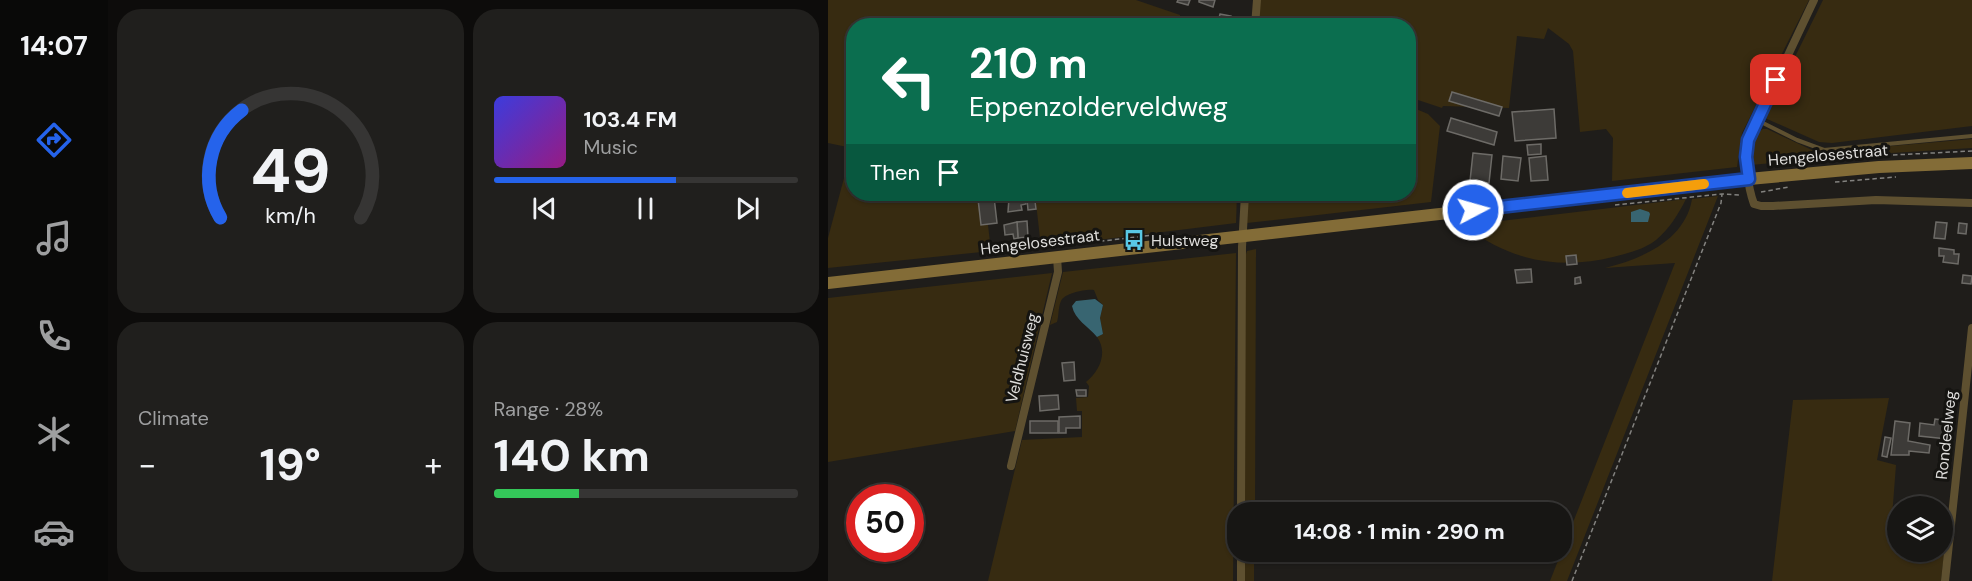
<!DOCTYPE html>
<meta charset="utf-8">
<style>
:root{--surface:#171614;--page:#201f1d;--text:#f1f3f6;--muted:#9e9fa0;--line:#363534;--accent:#2563eb}
body{margin:0;font-family:"DM Sans",sans-serif;background:var(--page);color:var(--text);height:100vh;display:flex;flex-direction:column;font-size:22px;white-space:nowrap}
*{box-sizing:border-box;margin:0}
p{font-size:20px;color:var(--muted)}
.icon{flex:none;width:33px;height:33px;fill:none;stroke:currentColor;stroke-width:2;stroke-linecap:round;stroke-linejoin:round}
.map{position:relative;flex:1;overflow:hidden}
.panel{display:flex;flex-direction:column;gap:9px;padding:9px;background:#0d0c0b;width:720px}
.panel>*{flex:none}
.guide{position:absolute;left:18px;top:18px;width:570px;height:183px;border-radius:24px;box-shadow:0 2px 4px #0004,0 0 0 2px var(--line);background:#0b6e4f;color:#fff;overflow:hidden}
.buttons{position:absolute;left:1059px;top:496px;display:grid;gap:12px}
.buttons a{display:grid;place-items:center;width:66px;height:66px;border-radius:50%;background:var(--surface);box-shadow:0 2px 4px #0004,0 0 0 2px var(--line);font-size:30px}
.speed{position:absolute;left:18px;top:484px;display:flex;gap:12px;font-size:30px;font-weight:700;text-align:center}
.speed>*{display:grid;place-content:center;width:78px;height:78px;border-radius:50%;background:var(--surface);box-shadow:0 2px 4px #0004,0 0 0 2px var(--line);line-height:1}
.speed .limit{border:9px solid #d22;background:#fff;color:#111}
.pin{position:absolute;display:grid;place-items:center;width:51px;height:51px;color:#fff;margin:-26px;border-radius:12px;box-shadow:0 3px 9px #0006}
.me{position:absolute;width:66px;margin:-33px;rotate:84deg;stroke-linejoin:round;filter:drop-shadow(0 0 4px #0008)}
.turn{display:flex;align-items:center;gap:21px;height:126px;padding:0 24px;font-size:27px}
.turn .icon{width:78px;height:78px;stroke-width:2.5}
.turn b{display:block;font-size:42px;line-height:51px}
.then{display:flex;align-items:center;height:57px;padding:0 24px;background:#0003;gap:12px;font-size:22px}
.big{font-size:45px;font-weight:700;line-height:1.1}
.panel .tile{flex:1;display:flex;flex-direction:column;justify-content:center;gap:9px;min-width:0;padding:0 21px;border-radius:24px;background:var(--page)}
.panel .dial{align-items:center;gap:0}
.dial svg{height:156px;overflow:visible;fill:none;stroke:var(--line);stroke-width:7;stroke-linecap:round;text-anchor:middle}
.dial text{fill:var(--text);stroke:none}
.song{display:flex;align-items:center;gap:18px}
.cover{width:72px;height:72px;border-radius:9px;background:linear-gradient(135deg,hsl(240 70% 55%),hsl(310 70% 35%))}
.played{height:6px;border-radius:3px;background:linear-gradient(90deg,var(--accent) 60%,var(--line) 60%)}
.keys{display:flex;justify-content:space-around;direction:ltr}
.heat{display:flex;justify-content:space-between;align-items:center;font-size:33px;direction:ltr}
.charge{height:9px;border-radius:4px;background:linear-gradient(90deg,#34c759 28%,var(--line) 0)}
.panel .tiles{flex:1;display:grid;gap:9px;grid-template-columns:repeat(2,1fr)}
.trip{position:absolute;left:399px;top:502px;width:345px;height:60px;border-radius:24px;background:var(--surface);box-shadow:0 2px 4px #0004,0 0 0 2px var(--line);font-weight:700;line-height:60px;text-align:center}
main{display:flex;flex:1;min-height:0}
.tabs{display:flex;flex-direction:column;width:108px;justify-content:space-around;align-items:center;background:#090908;color:var(--muted)}
.tabs .icon{width:42px;height:42px}
.tabs .active{color:var(--accent)}
.tabs b{font-size:27px;color:var(--text)}
.map>svg:first-child{display:block}
.green{fill:#372b11}
.water{fill:#386571}
.building{fill:#3d3b38;stroke:#6d6b67;stroke-width:1.5}
.lines{fill:none;stroke-linecap:round;stroke-linejoin:round}
.path{stroke:#83827f;stroke-width:1.5;stroke-dasharray:4.5 3;stroke-linecap:butt}
.service{stroke:#5e5030;stroke-width:4}
.minor{stroke:#5e5030;stroke-width:8}
.secondary{stroke:#836c37;stroke-width:12}
.route-casing{stroke:#184099;stroke-width:15}
.route{stroke:#2563eb;stroke-width:10}
.slow{stroke:#f59e0b;stroke-width:10}
.labels{text-anchor:middle;dominant-baseline:central;stroke-width:6;stroke-linejoin:round;paint-order:stroke}
.street-label{font-size:16px;fill:#dedddb;stroke:#151411}
.poi-label{font-size:16px;fill:#dedddb;stroke:#151411;text-anchor:start}
</style>
<main>
<nav class="tabs">
<b>14:07</b>
<svg class="icon active" aria-label="directions" viewBox="0 0 24 24"><path d="M12 3l9 9-9 9-9-9zM9 14v-3h6M13 9l2 2-2 2"/></svg>
<svg class="icon" aria-label="music" viewBox="0 0 24 24"><path d="M9 18V5l10-2v13"/><circle cx="6" cy="18" r="3"/><circle cx="16" cy="16" r="3"/></svg>
<svg class="icon" aria-label="phone" viewBox="0 0 24 24"><path d="M5 4h4l2 5-3 2q2 4 5 5l2-3 5 2v4C11 20 4 13 5 4z"/></svg>
<svg class="icon" aria-label="climate" viewBox="0 0 24 24"><path d="M12 3v18M4 7l16 10M4 17L20 7"/></svg>
<svg class="icon" aria-label="car" viewBox="0 0 24 24"><path d="M5 17H2v-5l4-1 3-4h7l3 4 3 1v5h-3M9 17h6M6 11h13"/><circle cx="7" cy="17" r="2"/><circle cx="17" cy="17" r="2"/></svg>
</nav>
<section class="panel">
<div class="tiles">
<div class="tile dial"><svg viewBox="0 0 100 80">
<path d="M14 69A42 42 0 1 1 86 69"/>
<path d="M14 69A42 42 0 0 1 25 14" stroke="#2563eb"/>
<text x="50" y="56" font-size="32" font-weight="700">49</text>
<text x="50" y="72" font-size="11">km/h</text>
</svg></div>
<div class="tile">
<div class="song"><i class="cover"></i><div><b>103.4 FM</b><p>Music</p></div></div>
<div class="played"></div>
<div class="keys"><svg class="icon" aria-label="previous" viewBox="0 0 24 24"><path d="M18 5L8 12l10 7zM5 5v14"/></svg><svg class="icon" aria-label="pause" viewBox="0 0 24 24"><path d="M8 5v14M16 5v14"/></svg><svg class="icon" aria-label="next" viewBox="0 0 24 24"><path d="M6 5l10 7-10 7zM19 5v14"/></svg></div>
</div>
<div class="tile"><p>Climate</p>
<div class="heat"><a>−</a><b class="big">19°</b><a>+</a></div>
</div>
<div class="tile"><p>Range · 28%</p><b class="big">140 km</b><div class="charge"></div></div>
</div>
</section>
<div class="map">
<svg width="1144" height="581" viewBox="0 0 1144 581">
<rect width="100%" height="100%" fill="#1f1d1a"/>
<g class="green">
<polygon points="0,0 308,0 352,15 353,25 26,26 26,194 178,194 179,195 150,198 153,225 160,225 163,251 0,268 0,238 24,148 0,143"/>
<polygon points="432,0 981,0 914,133 909,167 784,181 785,138 778,129 752,132 745,51 741,44 720,28 716,39 689,36 681,108 615,106 614,108 581,97 580,26 430,26"/>
<polygon points="995,0 1144,0 1144,126 1004,143 991,142 937,118"/>
<polygon points="581,106 600,114 612,126 603,202 419,223 419,194 580,194"/>
<polygon points="935,129 939,129 984,150 995,152 1144,139 1144,148 1031,155 923,165 921,147 926,134"/>
<polygon points="207,194 409,194 408,223 213,247"/>
<path d="M890,196L739,581H722L847,263L777,268C813,259 857,241 864,199Z"/>
<path d="M858,199C850,215 841,229 828,240C815,250 800,253 785,257C734,270 682,261 640,228L639,225Z"/>
<polygon points="428,249 427,513 416,513 417,257 419,251"/>
<path d="M408,253L405,581H160L194,440L254,437V411H249L248,398L260,397L261,386L258,382C272,371 280,352 269,337L275,334L272,318L275,305L270,300L266,290C257,289 237,293 233,301C230,307 231,316 229,322L222,325L235,272Z"/>
<polygon points="224,273 187,431 0,462 0,298"/>
<polygon points="1061,398 1049,460 1068,465 1063,530 1069,530 1070,552 1114,552 1115,529 1119,528 1113,581 944,581 965,400"/>
<rect x="416" y="552" width="10" height="29"/>
</g>
<g class="water">
<polygon points="812,209 821,212 822,214 820,222 803,222 803,212"/>
<path d="M267,299L275,305L272,318L275,334L269,337C260,326 247,320 244,306L248,301Z"/>
</g>
<g class="building">
<polygon points="350,0 362,0 360,5 349,2"/>
<polygon points="371,0 387,0 385,7 371,2"/>
<polygon points="392,14 403,16 401,25 390,22"/>
<polygon points="624,92 674,107 671,116 621,101"/>
<polygon points="726,109 728,138 687,141 684,112"/>
<polygon points="623,118 669,132 666,145 619,131"/>
<polygon points="713,144 713,154 700,155 699,145"/>
<polygon points="645,153 664,155 661,183 642,181"/>
<polygon points="675,156 693,158 690,181 673,179"/>
<polygon points="718,156 720,180 703,181 701,158"/>
<polygon points="178,194 183,194 183,198 186,199 197,198 198,204 193,205 194,210 180,212 181,198 179,199"/>
<polygon points="166,197 169,223 153,225 150,199"/>
<polygon points="203,198 204,202 207,201 208,209 200,210 199,199"/>
<polygon points="199,221 200,237 190,238 189,222"/>
<polygon points="189,222 190,238 186,239 185,234 177,235 176,225"/>
<polygon points="1108,222 1119,223 1117,239 1106,238"/>
<polygon points="1131,223 1139,224 1138,234 1130,233"/>
<polygon points="1111,248 1126,250 1126,254 1131,254 1130,264 1115,262 1116,256 1111,256"/>
<polygon points="748,255 749,264 739,265 738,256"/>
<polygon points="703,269 704,282 689,283 687,270"/>
<polygon points="1135,275 1144,276 1143,284 1134,283"/>
<polygon points="752,277 753,283 747,284 747,278"/>
<polygon points="246,362 247,380 236,381 234,363"/>
<polygon points="248,390 258,390 258,396 249,396"/>
<polygon points="230,395 231,409 212,411 211,396"/>
<polygon points="252,416 252,428 238,428 238,433 231,433 231,417"/>
<polygon points="1107,419 1121,421 1119,439 1091,436 1092,423 1106,425"/>
<rect x="202" y="421" width="28" height="12"/>
<polygon points="1067,421 1082,423 1080,441 1102,445 1101,453 1081,451 1081,455 1063,455"/>
<polygon points="1057,437 1063,438 1059,457 1054,456"/>
</g>
<g class="lines">
<g class="path">
<polyline points="1065,155 1144,151"/>
<polyline points="954,165 1042,157"/>
<polyline points="1007,182 1068,177"/>
<polyline points="933,192 961,187"/>
<polyline points="787,205 894,194 913,195"/>
<polyline points="257,243 326,235"/>
<polyline points="744,581 893,203 894,194"/>
</g>
<polyline class="service" points="929,120 969,140 996,150 1144,136"/>
<g class="minor">
<path d="M986,0L920,140C917,159 919,185 926,204L933,206H945L1048,200L1144,203"/>
<polyline points="427,26 429,0"/>
<polyline points="183,466 230,272 229,257"/>
<polyline points="413,513 414,247 417,194"/>
<polyline points="413,581 413,552"/>
<polyline points="1117,581 1144,328"/>
</g>
<polyline class="secondary" points="0,283 921,179 1051,167 1144,163"/>
</g>
<g class="lines">
<defs>
<polyline id="route" points="645,210 921,179 918,157 920,140 948,80"/>
</defs>
<use href="#route" class="route-casing"/>
<use href="#route" class="route"/>
<polyline class="slow" points="799,193 876,184"/>
</g>
<defs>
<symbol id="bus-bare" viewBox="-9 -9 18 18"><path d="M-5-6H5V4H4V6H2V4H-2V6H-4V4H-5ZM-3.5-4V0h7V-4ZM-3.5 1.2v1.5H-2V1.2ZM2 1.2v1.5H3.5V1.2Z" fill="#59c8e4" stroke="#151411" stroke-width="2.5" paint-order="stroke"/></symbol>
</defs>
<g fill-rule="evenodd">
<use href="#bus-bare" x="291" y="225" width="30" height="30"/>
</g>
<g class="labels">
<g class="street-label">
<text transform="translate(1000 155) rotate(-5)">Hengelosestraat</text>
<text transform="translate(212 242) rotate(-7)">Hengelosestraat</text>
<text transform="translate(194 358) rotate(-76)">Veldhuisweg</text>
<text transform="translate(1118 435) rotate(-84)">Rondeelweg</text>
</g>
<g class="poi-label">
<text x="323" y="240">Hulstweg</text>
</g>
</g>
</svg>
<div class="buttons">
<a><svg class="icon" aria-label="layers" viewBox="0 0 24 24"><path d="M12 4l9 5-9 5-9-5zM3 14l9 5 9-5"/></svg></a>
</div>
<div class="speed"><div class="limit">50</div></div>
<div class="pin" style="left:948px;top:80px;background:#d93025"><svg class="icon" aria-label="arrive" viewBox="0 0 24 24"><path d="M6 21V4h12l-3 4 3 4H6"/></svg></div>
<svg class="me" style="left:645px;top:210px" viewBox="-20 -20 40 40"><circle r="17" fill="#2563eb" stroke="#fff" stroke-width="3"/><path d="M0-11L8 9 0 5-8 9z" fill="#fff"/></svg>
<div class="trip">14:08 · 1 min · 290 m</div>
<div class="guide">
<div class="turn"><svg class="icon" aria-label="left" viewBox="0 0 24 24"><path d="M17 20v-9H6M10 6l-5 5 5 5"/></svg><div><b>210 m</b>Eppenzolderveldweg</div></div>
<div class="then">Then<svg class="icon" aria-label="arrive" viewBox="0 0 24 24"><path d="M6 21V4h12l-3 4 3 4H6"/></svg></div>
</div>
</div>
</main>
